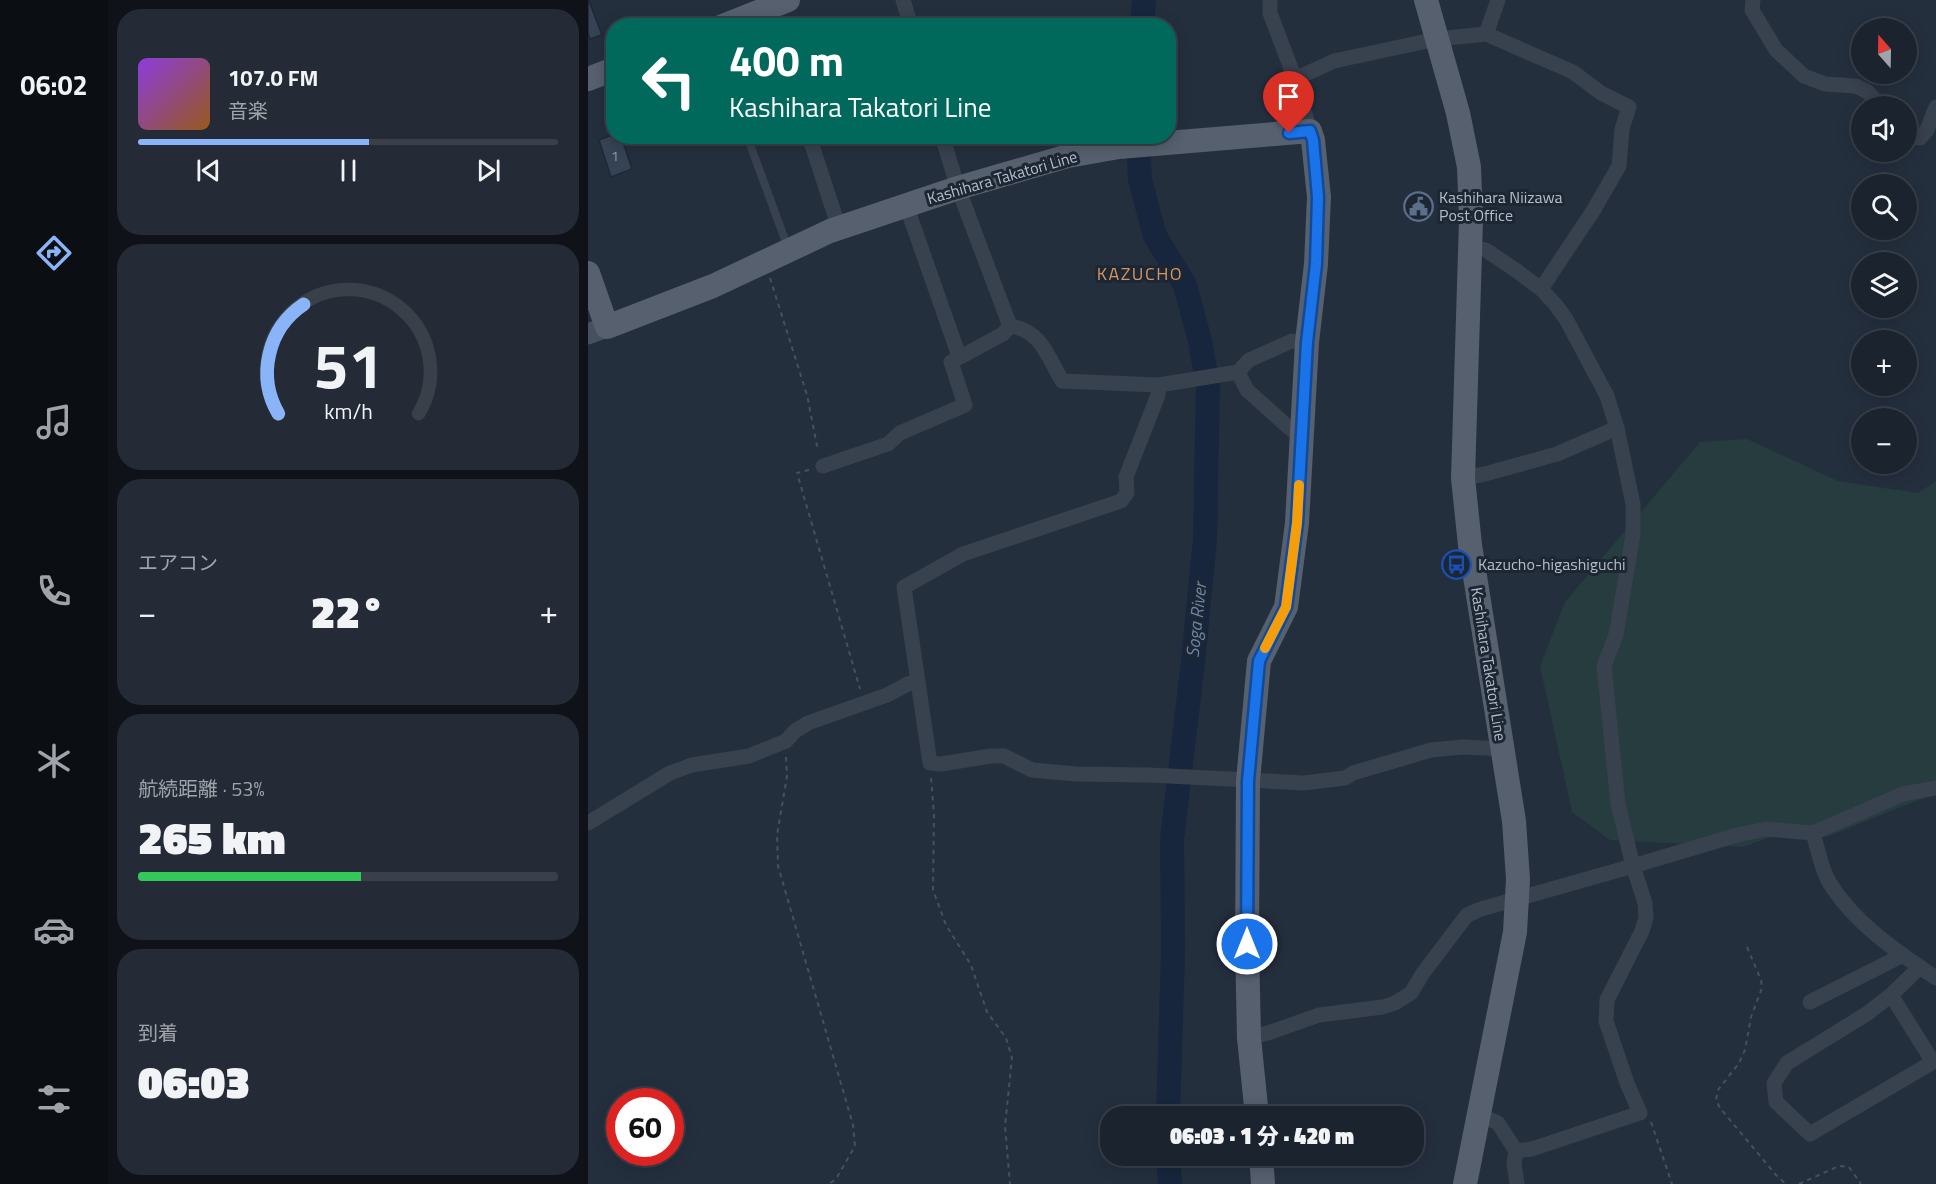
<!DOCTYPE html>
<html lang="ja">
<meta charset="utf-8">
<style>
:root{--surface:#1b232e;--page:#242b36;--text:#f1f3f6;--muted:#a0a4aa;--line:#39404a;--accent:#8ab4f8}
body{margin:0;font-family:"Titillium Web","Noto Sans JP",sans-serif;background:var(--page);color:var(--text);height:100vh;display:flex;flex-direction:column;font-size:22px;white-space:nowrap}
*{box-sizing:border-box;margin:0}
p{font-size:20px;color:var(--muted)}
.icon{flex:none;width:33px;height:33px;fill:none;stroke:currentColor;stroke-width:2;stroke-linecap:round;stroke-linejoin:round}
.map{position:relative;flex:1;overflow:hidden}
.side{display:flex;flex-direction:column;gap:9px;padding:9px;background:#0f1319;width:480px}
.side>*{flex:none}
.guide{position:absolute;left:18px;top:18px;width:570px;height:126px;border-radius:24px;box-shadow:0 3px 15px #0003,0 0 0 2px var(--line);background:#00695c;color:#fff;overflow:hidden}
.needle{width:39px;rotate:340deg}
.fabs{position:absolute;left:1263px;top:18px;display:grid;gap:12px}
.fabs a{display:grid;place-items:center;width:66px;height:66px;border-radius:50%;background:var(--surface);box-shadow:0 3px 15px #0003,0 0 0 2px var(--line);font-size:30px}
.speed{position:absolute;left:18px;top:1088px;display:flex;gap:12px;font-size:30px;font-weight:700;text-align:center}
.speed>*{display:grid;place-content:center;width:78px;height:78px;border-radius:50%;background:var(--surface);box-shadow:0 3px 15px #0003,0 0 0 2px var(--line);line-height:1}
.speed .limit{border:9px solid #d22;background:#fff;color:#111}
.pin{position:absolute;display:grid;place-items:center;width:51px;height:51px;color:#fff;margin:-62px -26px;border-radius:50% 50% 50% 0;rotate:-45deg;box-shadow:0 0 6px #0007}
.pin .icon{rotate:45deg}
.me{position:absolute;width:66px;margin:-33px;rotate:0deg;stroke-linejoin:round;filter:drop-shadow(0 0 4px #0008)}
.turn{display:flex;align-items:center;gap:21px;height:126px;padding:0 24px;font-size:27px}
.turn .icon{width:78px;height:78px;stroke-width:2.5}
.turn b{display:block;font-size:42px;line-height:51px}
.big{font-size:45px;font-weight:800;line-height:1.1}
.side .widget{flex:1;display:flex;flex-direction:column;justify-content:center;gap:9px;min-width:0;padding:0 21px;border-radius:24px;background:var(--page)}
.side .dial{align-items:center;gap:0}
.dial svg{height:156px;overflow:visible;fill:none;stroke:var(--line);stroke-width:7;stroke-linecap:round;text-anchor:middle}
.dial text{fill:var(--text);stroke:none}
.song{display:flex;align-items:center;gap:18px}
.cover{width:72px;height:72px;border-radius:9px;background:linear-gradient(135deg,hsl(270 70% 55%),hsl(30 70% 35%))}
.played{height:6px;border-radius:3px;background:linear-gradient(90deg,var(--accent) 55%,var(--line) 55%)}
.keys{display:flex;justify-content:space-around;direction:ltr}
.heat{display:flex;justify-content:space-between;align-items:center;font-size:33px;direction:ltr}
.charge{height:9px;border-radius:4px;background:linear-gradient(90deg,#34c759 53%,var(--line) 0)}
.trip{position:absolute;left:512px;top:1106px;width:324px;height:60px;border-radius:24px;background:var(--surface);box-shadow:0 3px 15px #0003,0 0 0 2px var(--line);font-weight:800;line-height:60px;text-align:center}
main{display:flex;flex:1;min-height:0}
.tabs{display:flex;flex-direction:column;width:108px;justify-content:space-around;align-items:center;background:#0b0e12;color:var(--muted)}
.tabs .icon{width:42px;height:42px}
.tabs .on{color:var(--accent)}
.tabs b{font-size:27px;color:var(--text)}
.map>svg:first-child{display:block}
.green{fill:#263c3f}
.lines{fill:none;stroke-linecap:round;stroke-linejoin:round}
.river{stroke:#17263c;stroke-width:24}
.building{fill:#364354;stroke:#1f2835;stroke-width:1.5}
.path{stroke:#3f5557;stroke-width:2;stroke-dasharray:4.5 4.5;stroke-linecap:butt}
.lane{stroke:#38414e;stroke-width:8}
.street{stroke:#38414e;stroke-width:15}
.secondary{stroke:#465061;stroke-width:21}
.primary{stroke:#56606e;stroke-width:24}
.route-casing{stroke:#114b97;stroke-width:15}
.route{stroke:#1a73e8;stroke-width:10}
.slow{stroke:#f59e0b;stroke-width:10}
.labels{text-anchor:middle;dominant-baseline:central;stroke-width:6;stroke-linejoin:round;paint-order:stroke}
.number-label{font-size:14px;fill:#929caa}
.street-label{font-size:16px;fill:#b4bcc9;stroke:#1d2633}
.poi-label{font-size:16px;fill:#b4bcc9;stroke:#1d2633;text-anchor:start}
.neighbourhood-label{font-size:18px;letter-spacing:1.5px;fill:#d59563;stroke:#1d2633}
.water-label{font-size:18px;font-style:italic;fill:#6d86a8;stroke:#1d2633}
</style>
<main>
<nav class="tabs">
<b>06:02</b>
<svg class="icon on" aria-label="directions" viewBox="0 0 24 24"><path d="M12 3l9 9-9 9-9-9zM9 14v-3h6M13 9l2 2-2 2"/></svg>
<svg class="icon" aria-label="music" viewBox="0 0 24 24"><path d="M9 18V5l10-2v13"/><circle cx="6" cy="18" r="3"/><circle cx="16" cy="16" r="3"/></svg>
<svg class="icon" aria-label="phone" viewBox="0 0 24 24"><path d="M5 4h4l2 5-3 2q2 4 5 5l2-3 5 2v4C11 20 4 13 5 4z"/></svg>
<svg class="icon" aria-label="climate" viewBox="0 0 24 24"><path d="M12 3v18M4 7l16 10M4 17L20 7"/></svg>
<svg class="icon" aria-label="car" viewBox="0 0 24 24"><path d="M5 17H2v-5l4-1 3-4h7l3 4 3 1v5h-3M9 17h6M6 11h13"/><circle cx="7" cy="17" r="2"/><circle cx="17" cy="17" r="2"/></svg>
<svg class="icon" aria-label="filters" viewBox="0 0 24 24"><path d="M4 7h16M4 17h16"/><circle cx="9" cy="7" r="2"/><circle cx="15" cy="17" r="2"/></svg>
</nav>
<section class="side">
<div class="widget">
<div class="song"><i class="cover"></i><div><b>107.0 FM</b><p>音楽</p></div></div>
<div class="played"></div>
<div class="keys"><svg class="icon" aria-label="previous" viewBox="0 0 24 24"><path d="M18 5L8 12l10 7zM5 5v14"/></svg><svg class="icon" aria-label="pause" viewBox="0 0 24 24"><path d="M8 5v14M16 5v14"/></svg><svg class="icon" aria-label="next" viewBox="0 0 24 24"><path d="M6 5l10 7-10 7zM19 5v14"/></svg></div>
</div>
<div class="widget dial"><svg viewBox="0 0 100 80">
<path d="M14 69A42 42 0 1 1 86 69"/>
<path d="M14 69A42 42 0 0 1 27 13" stroke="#8ab4f8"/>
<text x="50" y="56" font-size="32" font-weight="700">51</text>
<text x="50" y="72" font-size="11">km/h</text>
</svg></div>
<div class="widget"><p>エアコン</p>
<div class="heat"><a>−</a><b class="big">22°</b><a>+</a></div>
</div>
<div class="widget"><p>航続距離 · 53%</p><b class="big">265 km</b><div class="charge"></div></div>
<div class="widget"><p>到着</p><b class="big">06:03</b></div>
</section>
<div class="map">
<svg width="1348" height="1184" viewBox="0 0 1348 1184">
<rect width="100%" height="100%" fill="#242f3e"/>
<polygon class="green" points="1159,439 1250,481 1330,493 1348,481 1348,793 1241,836 1198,831 1155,847 1022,840 984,812 952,666 977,602 1112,442"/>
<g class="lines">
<g class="river">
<polyline points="554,26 556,0"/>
<polyline points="550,136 552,180 567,236 597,285 612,341 620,387 617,539 605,662 584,839 585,952 580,1116"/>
<polyline points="580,1155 582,1184"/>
</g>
</g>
<g class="building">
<polygon points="0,1 1,1 14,35 2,39 0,33"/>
<polygon points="21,136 33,136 44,169 23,177 11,140"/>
</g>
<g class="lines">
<g class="path">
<polyline points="182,278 219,395 230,451"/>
<polyline points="221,470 209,473 272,689"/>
<polyline points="198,757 199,776 189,835 190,866 265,1125 267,1146 248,1179 241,1184"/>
<polyline points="343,778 346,814 345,890 358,925 383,965 399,1012 418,1038 424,1058 417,1126 422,1184"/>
<polyline points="1159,947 1173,980 1174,988 1163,1017 1157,1050 1151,1063 1130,1090 1128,1100 1132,1108 1188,1175 1198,1184"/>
<polyline points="1063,1122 1084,1184"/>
<polyline points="1211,1184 1251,1166 1261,1167 1273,1184"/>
</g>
<polyline class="lane" points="159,136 200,248"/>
<g class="street">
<polyline points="315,0 323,26"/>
<polyline points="682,0 682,13 707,79 722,131"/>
<polyline points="1165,0 1164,10 1188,50 1216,76 1237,84 1268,86 1280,92 1293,106"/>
<polyline points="898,34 910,0"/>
<polyline points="707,79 746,61 849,39 898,34 985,72 1013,93 1041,107 1034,129 1031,166 1005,211 953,289"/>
<polyline points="1318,134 1320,136 1332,138 1339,130 1348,107"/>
<polyline points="221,136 251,228"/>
<path d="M354,136L370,188L422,326C453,330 460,357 474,381L571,385L650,372L661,360L704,341L719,342"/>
<polyline points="318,205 371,356"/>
<polyline points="882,247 898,250 929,271 953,289 967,304 978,319 1019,396 1029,428 1045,504 1045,534 1028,635 1016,666 1030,804 1045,866 1057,903 1058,918 1054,931 1019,1000 1018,1021 1039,1083 1052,1113 944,1149 928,1151 910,1123 890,1114"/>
<polyline points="650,372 659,390 699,426 715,438"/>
<polyline points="571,385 570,395 538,477 539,493 533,501 375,554 316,587 342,763 353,764 403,756 416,756 444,770 488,774 561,775 716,783 757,778 765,773 843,750 875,747 915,749"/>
<polyline points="235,466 300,444 312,433 377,405 363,362 415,334 422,326"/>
<polyline points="875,478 897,474 969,454 1029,428"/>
<polyline points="0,823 82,773 104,765 161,756 198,741 207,731 220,723 299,695 320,684 330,681"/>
<path d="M1225,833C1230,849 1233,868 1241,882C1266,923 1309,952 1348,978"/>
<polyline points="1303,995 1345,1062 1222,1134 1188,1102 1186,1083 1199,1063 1280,1013 1303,995 1332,967"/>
<polyline points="1222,1002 1315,955"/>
<polyline points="661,1038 683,1032 731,1015 795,1007 807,1003 823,993 835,973 879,915 893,909 1045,866 1149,835 1178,829 1225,833 1315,794 1348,788"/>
<polyline points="928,1151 926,1163 929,1184"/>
</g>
<polyline class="secondary" points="0,334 19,327"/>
<g class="primary">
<polyline points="838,0 870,113 881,167 883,220 875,478 882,545 926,821 930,879 927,932 877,1184"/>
<polyline points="135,26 200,0"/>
<polyline points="0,79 26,69"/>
<polyline points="0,273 19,327 125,286 242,231 370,188 480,156 531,147 722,131 725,140 731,197 728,264 719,342 709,523 698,607 671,661 660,781 659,944 661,1038 669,1116"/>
<polyline points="673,1155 675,1184"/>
</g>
</g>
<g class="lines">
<defs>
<polyline id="route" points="659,944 660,781 671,661 698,607 709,523 719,342 728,264 730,197 725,140 722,131 701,133"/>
</defs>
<use href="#route" class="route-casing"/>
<use href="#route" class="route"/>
<polyline class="slow" points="677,648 698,607 709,523 711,485"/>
</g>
<defs>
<symbol id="civic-ring" viewBox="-11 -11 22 22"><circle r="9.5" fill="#1d2633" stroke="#5c6f8a" stroke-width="1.5"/><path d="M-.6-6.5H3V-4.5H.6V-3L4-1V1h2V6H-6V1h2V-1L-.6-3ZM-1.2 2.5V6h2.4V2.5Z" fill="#5c6f8a"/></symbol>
<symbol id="bus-ring" viewBox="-11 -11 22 22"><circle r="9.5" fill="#1d2633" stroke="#1a4fb4" stroke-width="1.5"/><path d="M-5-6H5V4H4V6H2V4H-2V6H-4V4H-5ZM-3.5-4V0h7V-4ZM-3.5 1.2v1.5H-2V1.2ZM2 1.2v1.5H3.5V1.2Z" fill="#1a4fb4"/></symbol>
</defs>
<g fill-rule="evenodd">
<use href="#civic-ring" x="814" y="190" width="33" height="33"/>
<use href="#bus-ring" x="852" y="548" width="33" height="33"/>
</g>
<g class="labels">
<g class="number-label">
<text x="27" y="155">1</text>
</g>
<g class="street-label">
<text transform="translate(414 177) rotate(-16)">Kashihara Takatori Line</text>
<text transform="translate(901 664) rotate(81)">Kashihara Takatori Line</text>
</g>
<g class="poi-label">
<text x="851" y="197">Kashihara Niizawa<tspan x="851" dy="18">Post Office</tspan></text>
<text x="890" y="564">Kazucho-higashiguchi</text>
</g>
<g class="neighbourhood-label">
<text x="552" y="273">KAZUCHO</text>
</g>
<g class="water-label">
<text transform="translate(608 620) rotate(-84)">Soga River</text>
</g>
</g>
</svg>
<div class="fabs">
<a><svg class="needle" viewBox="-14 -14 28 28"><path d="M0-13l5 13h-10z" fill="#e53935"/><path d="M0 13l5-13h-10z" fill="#a0a4aa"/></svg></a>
<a><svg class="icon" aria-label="sound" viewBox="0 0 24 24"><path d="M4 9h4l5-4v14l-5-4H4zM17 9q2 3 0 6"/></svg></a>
<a><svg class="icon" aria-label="search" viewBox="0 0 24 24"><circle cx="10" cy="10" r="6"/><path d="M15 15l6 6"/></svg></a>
<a><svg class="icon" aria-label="layers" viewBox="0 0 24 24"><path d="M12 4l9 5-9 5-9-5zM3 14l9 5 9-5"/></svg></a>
<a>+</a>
<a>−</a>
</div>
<div class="speed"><div class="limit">60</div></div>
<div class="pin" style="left:701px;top:133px;background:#d93025"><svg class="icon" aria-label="arrive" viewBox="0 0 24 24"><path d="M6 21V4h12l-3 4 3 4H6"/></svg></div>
<svg class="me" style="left:659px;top:944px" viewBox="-20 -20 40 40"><circle r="17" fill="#1a73e8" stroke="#fff" stroke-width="3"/><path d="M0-11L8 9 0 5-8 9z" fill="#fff"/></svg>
<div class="trip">06:03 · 1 分 · 420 m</div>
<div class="guide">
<div class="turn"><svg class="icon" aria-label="left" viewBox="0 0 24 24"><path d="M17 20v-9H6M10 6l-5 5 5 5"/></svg><div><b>400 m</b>Kashihara Takatori Line</div></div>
</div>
</div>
</main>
